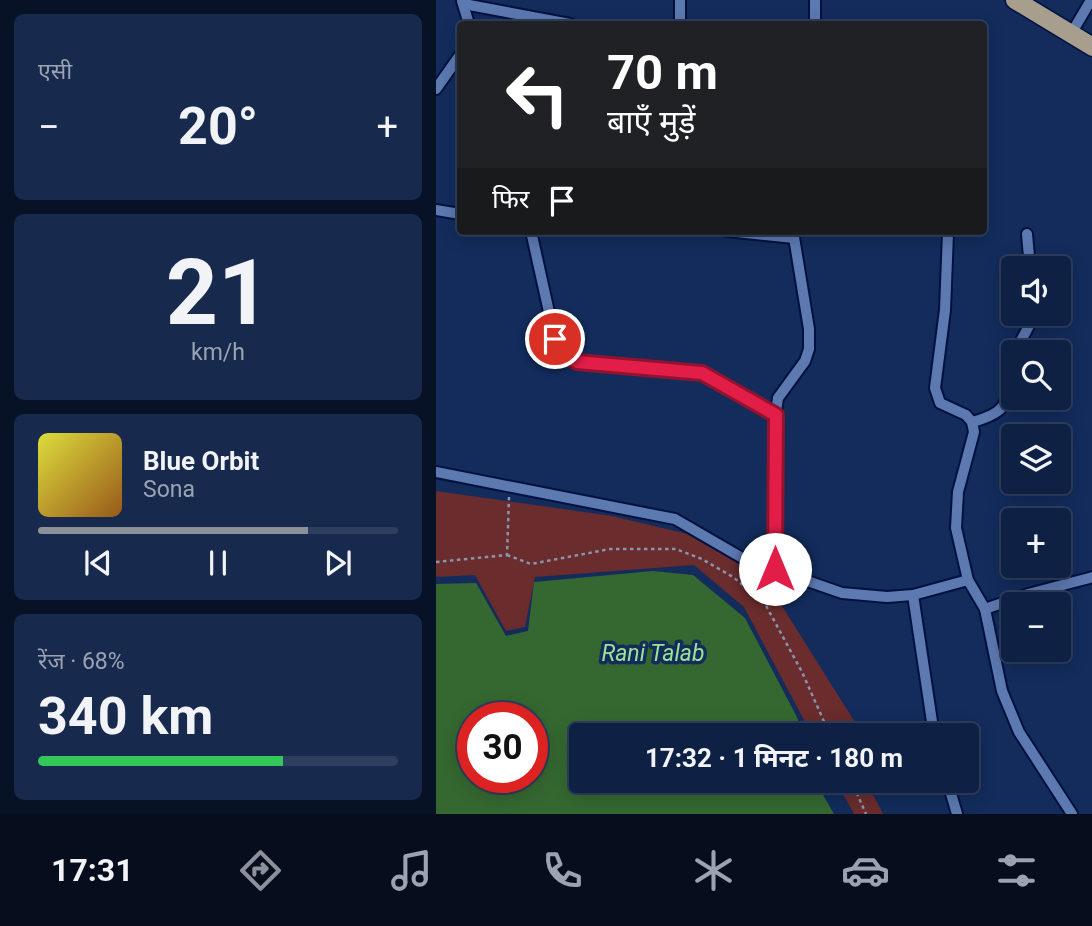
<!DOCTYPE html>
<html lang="hi">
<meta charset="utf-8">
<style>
:root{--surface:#0e2145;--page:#17294c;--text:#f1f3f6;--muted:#9ba3b3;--line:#2e3e5e;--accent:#8c9099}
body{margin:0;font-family:Roboto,"Noto Sans Devanagari",sans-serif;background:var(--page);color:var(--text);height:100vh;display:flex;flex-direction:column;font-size:26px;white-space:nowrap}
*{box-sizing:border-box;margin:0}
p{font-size:23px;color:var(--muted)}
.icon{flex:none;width:38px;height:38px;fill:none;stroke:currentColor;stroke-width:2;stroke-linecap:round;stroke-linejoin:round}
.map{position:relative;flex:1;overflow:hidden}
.side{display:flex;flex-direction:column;gap:14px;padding:14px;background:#081226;width:436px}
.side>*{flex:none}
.banner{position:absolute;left:21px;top:21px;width:530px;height:214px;border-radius:7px;box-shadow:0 4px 18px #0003,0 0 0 2px var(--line);background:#202124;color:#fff;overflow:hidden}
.fabs{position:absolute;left:565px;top:256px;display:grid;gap:14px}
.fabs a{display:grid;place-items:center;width:70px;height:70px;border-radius:7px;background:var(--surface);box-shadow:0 4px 18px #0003,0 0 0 2px var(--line);font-size:35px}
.speed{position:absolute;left:21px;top:702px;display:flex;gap:14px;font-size:35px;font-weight:700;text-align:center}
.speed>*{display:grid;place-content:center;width:91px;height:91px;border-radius:50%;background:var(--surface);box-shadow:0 4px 18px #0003,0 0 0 2px var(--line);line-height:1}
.speed .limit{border:10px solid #d22;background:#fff;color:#111}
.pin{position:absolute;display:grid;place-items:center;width:60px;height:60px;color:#fff;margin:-30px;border:4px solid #fff;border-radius:50%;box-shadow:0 2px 7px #0007}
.me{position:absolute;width:77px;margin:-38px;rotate:0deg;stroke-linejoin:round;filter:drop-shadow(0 0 5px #0008)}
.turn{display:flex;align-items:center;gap:24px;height:147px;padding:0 35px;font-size:32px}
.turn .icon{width:91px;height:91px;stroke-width:2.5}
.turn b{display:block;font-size:49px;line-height:60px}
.then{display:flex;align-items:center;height:66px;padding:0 35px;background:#0003;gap:14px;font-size:26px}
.big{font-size:52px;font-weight:700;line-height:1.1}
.side .widget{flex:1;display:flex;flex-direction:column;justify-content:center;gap:10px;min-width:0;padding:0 24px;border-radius:10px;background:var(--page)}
.side .dial{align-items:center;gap:0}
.dial b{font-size:91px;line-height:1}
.song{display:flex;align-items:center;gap:21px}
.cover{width:84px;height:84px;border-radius:10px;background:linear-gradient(135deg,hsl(60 70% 55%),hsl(30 70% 35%))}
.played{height:7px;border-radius:4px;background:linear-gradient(90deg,var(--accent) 75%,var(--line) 75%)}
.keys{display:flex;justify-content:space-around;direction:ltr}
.heat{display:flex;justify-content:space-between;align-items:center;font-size:38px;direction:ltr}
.charge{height:10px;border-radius:5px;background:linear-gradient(90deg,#34c759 68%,var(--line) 0)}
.trip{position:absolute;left:133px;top:723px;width:410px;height:70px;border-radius:7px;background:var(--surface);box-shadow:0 4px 18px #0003,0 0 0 2px var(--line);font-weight:700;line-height:70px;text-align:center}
.menu{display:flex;height:112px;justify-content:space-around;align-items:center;background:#060d1c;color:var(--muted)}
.menu .icon{width:49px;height:49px}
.menu .active{color:var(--accent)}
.menu b{font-size:32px;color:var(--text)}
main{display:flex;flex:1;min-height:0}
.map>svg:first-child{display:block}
.green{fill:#6a2c2c}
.water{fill:#356831;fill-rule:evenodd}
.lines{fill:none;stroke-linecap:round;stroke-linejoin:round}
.street-casing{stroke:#01113f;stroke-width:14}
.primary-casing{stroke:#01113f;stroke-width:21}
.path{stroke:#8895af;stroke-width:2.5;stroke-dasharray:3.5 3.5;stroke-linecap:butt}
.street{stroke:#5c79b0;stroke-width:10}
.primary{stroke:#a89e8d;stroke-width:18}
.route-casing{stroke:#92132f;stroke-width:18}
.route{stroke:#e11d48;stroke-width:12}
.labels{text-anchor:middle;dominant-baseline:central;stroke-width:7;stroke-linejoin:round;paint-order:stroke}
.water-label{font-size:23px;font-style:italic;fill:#9ae393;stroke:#132c5c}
</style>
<main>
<section class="side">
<div class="widget"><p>एसी</p>
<div class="heat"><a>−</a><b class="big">20°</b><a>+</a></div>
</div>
<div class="widget dial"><b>21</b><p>km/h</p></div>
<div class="widget">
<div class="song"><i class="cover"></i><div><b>Blue Orbit</b><p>Sona</p></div></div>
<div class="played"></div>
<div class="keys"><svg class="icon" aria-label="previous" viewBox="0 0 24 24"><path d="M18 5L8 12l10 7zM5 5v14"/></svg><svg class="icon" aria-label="pause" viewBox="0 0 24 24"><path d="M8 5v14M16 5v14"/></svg><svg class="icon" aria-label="next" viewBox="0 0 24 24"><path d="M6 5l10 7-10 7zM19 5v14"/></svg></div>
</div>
<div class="widget"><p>रेंज · 68%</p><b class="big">340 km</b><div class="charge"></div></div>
</section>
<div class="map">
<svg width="657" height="814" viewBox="0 0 657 814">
<rect width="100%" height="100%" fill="#132c5c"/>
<g class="green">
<polygon points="0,491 176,516 256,535 329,579 427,735 376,735 308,607 258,565 99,577 89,627 70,631 39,575 0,577"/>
<polygon points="400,781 430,781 447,814 418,814"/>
</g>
<path class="water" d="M217,571L257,575L309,618L362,719L365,735H145V780L379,781L398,814H0V584L40,583L70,636L92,631L98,582ZM37,718H96V777H37Z"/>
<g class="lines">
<defs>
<g id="street">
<polyline points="244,0 244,24"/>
<polyline points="26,1 33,24"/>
<polyline points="28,4 134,24"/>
<polyline points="379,24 379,0"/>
<polyline points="635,34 655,0"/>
<polyline points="0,89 24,55"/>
<polyline points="0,210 24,214"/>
<polyline points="95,231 119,339 129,355 141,362 266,373 340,415"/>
<polyline points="291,231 358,238"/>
<polyline points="512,233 509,310 499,388 504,403 530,415 536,422 538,432 522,492 520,528 532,580 549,609 566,691 583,732 636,814"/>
<polyline points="591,234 594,268"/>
<polyline points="579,352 594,324 595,313"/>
<path d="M536,422C588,408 562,392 578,354"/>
<polyline points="0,472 239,519 308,559 406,593 451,597 477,595 532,580"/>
<polyline points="339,569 338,425 342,398 369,361 373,349 373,329 357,231"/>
<polyline points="477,595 498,735"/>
<polyline points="549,609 592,594 657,577"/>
<polyline points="511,780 521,814"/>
</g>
<polyline id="primary" points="579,0 657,47"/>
</defs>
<use href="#street" class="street-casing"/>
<use href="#primary" class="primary-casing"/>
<g class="path">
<polyline points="71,555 95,564 174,549 240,549 266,559 297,577 328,602 366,672 394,735"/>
<polyline points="0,562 71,555 73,497"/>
<polyline points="415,780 430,814"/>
</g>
<use href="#street" class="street"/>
<use href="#primary" class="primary"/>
</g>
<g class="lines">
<defs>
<polyline id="route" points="119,339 129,355 141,362 266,373 340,415 339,569"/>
</defs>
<use href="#route" class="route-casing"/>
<use href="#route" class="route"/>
</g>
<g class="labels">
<g class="water-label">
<text x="217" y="653">Rani Talab</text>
</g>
</g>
</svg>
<div class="fabs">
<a><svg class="icon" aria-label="sound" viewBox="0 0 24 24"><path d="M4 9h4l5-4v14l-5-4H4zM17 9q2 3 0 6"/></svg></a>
<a><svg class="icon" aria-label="search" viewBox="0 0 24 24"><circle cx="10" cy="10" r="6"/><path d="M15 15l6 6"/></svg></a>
<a><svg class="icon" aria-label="layers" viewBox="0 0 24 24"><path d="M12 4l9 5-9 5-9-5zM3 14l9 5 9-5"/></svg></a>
<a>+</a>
<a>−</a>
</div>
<div class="speed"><div class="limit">30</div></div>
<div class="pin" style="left:119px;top:339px;background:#d93025"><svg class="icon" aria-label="arrive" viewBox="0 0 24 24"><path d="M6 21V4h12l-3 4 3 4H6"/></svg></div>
<svg class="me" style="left:339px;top:569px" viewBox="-20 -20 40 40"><circle r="19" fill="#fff"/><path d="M0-13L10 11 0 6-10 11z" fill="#e11d48"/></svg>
<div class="trip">17:32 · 1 मिनट · 180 m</div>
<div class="banner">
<div class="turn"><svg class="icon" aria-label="left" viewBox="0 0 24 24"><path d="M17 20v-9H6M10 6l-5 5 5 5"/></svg><div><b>70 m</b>बाएँ मुड़ें</div></div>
<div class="then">फिर<svg class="icon" aria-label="arrive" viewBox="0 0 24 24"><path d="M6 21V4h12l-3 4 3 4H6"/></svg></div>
</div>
</div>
</main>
<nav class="menu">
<b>17:31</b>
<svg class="icon active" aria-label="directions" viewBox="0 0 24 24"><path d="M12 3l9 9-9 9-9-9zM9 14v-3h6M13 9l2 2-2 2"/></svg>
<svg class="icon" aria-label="music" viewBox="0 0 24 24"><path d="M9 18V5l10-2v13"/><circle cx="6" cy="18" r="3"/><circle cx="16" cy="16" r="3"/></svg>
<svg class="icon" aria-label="phone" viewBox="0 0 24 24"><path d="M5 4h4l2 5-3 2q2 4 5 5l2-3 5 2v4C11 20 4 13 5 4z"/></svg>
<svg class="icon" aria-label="climate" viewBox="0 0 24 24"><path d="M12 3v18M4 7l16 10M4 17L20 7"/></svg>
<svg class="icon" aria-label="car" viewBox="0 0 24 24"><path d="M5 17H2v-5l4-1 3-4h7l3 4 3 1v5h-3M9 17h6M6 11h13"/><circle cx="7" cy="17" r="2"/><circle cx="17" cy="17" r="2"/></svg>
<svg class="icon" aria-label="filters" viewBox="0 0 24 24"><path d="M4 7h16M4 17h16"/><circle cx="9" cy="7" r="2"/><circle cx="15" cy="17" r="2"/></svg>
</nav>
